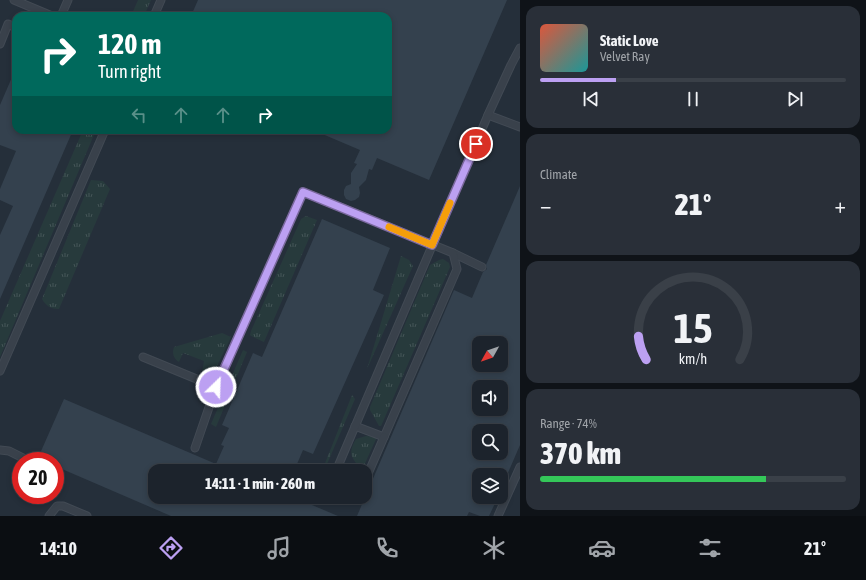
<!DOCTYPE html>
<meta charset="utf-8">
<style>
:root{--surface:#1c232c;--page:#292f38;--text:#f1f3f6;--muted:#a0a4a9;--line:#3a4048;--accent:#bca0f2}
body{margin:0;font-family:"Asap Condensed",sans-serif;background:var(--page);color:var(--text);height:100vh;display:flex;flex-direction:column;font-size:15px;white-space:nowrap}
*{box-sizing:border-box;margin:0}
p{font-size:13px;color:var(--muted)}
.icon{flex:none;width:22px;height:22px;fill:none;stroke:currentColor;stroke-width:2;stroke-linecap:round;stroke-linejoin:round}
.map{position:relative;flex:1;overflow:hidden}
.side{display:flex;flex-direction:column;gap:6px;padding:6px;background:#0f1318;width:346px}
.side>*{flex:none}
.top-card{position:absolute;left:12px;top:12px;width:380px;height:122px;border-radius:12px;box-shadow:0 2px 6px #0003,0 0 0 1px var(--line);background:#00695c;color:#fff;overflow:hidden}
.needle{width:26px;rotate:230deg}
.fabs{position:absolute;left:472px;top:336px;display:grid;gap:8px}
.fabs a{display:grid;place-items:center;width:36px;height:36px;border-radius:8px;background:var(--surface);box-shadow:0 2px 6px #0003,0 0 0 1px var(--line);font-size:20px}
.speed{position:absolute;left:12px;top:452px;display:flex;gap:8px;font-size:20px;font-weight:700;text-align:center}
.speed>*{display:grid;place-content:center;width:52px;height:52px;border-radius:50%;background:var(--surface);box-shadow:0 2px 6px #0003,0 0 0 1px var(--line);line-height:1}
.speed .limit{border:6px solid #d22;background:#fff;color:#111}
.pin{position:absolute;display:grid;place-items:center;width:34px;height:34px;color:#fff;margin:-17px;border:2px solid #fff;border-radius:50%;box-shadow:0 1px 4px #0007}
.me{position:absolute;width:44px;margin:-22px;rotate:24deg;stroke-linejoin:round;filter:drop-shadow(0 0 3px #0008)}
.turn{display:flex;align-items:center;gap:14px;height:84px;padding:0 20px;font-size:18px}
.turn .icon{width:52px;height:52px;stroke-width:2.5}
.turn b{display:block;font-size:28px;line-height:34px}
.lanes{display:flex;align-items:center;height:38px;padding:0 20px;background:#0003;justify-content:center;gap:20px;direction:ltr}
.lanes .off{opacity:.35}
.big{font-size:30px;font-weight:800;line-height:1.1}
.side .widget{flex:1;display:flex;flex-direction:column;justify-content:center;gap:6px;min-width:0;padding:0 14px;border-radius:12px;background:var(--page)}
.side .dial{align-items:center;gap:0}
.dial svg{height:104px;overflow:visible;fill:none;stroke:var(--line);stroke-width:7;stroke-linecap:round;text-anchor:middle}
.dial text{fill:var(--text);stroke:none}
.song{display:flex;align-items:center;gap:12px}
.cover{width:48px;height:48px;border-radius:6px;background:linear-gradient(135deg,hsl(10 70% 55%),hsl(180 70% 35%))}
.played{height:4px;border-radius:2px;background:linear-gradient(90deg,var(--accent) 25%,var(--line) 25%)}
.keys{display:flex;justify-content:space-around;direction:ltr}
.heat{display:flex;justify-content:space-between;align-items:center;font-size:22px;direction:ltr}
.charge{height:6px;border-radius:3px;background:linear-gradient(90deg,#34c759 74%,var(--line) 0)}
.trip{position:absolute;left:148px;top:464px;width:224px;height:40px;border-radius:12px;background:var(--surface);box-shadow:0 2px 6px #0003,0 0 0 1px var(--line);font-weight:800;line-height:40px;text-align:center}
.tab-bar{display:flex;height:64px;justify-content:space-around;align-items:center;background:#0b0e12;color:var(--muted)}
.tab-bar .icon{width:28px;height:28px}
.tab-bar .on{color:var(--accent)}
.tab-bar b{font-size:18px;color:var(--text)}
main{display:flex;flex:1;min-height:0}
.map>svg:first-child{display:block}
.grass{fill:url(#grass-tufts)}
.building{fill:#34414e;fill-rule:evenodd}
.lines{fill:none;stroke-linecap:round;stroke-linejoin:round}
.service-casing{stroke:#424a54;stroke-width:9}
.service{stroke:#39414b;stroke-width:7}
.route-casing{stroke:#7a689d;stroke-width:10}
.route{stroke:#bca0f2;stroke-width:7}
.slow{stroke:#f59e0b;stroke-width:7}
</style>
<main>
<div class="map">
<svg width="520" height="516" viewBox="0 0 520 516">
<defs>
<pattern id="grass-tufts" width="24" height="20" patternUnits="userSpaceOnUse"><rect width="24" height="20" fill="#273a3c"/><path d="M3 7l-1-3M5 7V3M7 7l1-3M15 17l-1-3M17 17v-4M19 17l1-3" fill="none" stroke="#445557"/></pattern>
</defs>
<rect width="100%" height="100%" fill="#252f3a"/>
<g class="grass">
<polygon points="138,0 151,0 144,16 131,16"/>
<polygon points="83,130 96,130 0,357 0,321"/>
<path d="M91,180L103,181L110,189L59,309C51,309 46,306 42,299Z"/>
<polygon points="306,216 317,220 264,342 251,336 250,335 251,331 301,219"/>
<polygon points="401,256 409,260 413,266 367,369"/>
<polygon points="443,259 449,263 450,267 382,424 381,426 379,426 370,410 370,407 430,265 439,260"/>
<path d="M222,333L231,337L216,368C211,372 208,373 202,373L204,361L183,353L179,362C173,358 172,353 174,347Z"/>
<polygon points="243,350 247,352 216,427 211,424"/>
<polygon points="352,395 355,399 324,471 322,471"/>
<path d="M366,436L377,437L362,470C352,458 347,454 356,439Z"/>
</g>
<g class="building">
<polygon points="198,0 507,0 429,180 377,158 372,170 369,169 366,180 359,187 360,193 359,197 355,200 351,201 346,199 344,195 344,190 346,186 351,184 351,173 357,164 354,163 360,150 313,130 388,130 388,16 191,16"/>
<polygon points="16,68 16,130 73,130 0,299 0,235 13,206 0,200 0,189 16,151 0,145 0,105"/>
<path d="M520,186V445L507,475H479V497H498L489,516H480L469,512L467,516H357L454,290L472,298L483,272L487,269L486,265ZM479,343H501V365H479ZM479,387H501V409H479ZM479,431H501V453H479Z"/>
<polygon points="322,219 390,248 373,290 384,295 313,454 303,450 294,471 280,471 267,466 265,471 155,471 155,497 293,497 338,516 171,516 55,466 55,461 44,461 38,458 64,399 216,464 224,446 221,445 229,428 222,425 253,353 262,357"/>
</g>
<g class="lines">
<defs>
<g id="service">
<polyline points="14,0 52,16"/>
<polyline points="61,16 68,0"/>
<polyline points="154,16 161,0"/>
<polyline points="0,44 8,24 16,28"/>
<polyline points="488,115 520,127"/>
<polyline points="453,253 482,267"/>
<polyline points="143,357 216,387"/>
<polyline points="0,371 105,130"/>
<polyline points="195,448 216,387 303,192 453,253 457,269 384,437 355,426"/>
<polyline points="0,450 9,451 29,461"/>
<polyline points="336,471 488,115 511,65 520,48"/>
<polyline points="365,476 367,476 384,437"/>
<polyline points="49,516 57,506 63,506 87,516"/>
<polyline points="498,516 520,467"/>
</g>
</defs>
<use href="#service" class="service-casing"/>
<use href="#service" class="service"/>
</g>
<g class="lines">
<defs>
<polyline id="route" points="216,387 303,192 432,245 476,144"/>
</defs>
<use href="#route" class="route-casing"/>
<use href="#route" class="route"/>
<polyline class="slow" points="389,227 432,245 450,203"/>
</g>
</svg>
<div class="fabs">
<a><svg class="needle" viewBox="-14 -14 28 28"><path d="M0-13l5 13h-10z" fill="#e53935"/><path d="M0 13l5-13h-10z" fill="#a0a4a9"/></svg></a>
<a><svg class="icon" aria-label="sound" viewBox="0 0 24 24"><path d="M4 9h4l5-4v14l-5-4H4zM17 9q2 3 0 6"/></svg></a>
<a><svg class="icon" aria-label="search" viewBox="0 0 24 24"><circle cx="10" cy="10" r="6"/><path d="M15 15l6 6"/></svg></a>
<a><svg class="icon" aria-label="layers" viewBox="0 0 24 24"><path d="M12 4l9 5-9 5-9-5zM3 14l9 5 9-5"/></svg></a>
</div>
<div class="speed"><div class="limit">20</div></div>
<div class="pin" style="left:476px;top:144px;background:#d93025"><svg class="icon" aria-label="arrive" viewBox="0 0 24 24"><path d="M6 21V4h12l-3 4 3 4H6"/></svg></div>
<svg class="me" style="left:216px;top:387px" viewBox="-20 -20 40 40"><circle r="17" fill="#bca0f2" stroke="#fff" stroke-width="3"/><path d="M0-11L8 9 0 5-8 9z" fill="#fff"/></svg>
<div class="trip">14:11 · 1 min · 260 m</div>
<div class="top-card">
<div class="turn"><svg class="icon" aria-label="right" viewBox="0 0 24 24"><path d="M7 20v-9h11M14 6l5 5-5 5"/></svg><div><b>120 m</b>Turn right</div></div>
<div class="lanes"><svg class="icon off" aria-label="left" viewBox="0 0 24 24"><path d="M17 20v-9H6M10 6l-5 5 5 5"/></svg><svg class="icon off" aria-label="ahead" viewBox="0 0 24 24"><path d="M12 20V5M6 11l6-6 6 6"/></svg><svg class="icon off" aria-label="ahead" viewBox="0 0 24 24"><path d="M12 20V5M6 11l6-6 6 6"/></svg><svg class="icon" aria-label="right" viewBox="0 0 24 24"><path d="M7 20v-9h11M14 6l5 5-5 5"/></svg></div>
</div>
</div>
<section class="side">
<div class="widget">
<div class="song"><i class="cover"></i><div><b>Static Love</b><p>Velvet Ray</p></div></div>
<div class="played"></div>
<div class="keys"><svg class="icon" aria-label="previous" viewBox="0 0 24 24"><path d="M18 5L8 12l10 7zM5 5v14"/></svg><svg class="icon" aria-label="pause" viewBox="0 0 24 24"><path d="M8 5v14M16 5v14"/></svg><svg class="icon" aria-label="next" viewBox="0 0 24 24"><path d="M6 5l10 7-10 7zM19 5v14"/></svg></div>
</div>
<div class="widget"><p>Climate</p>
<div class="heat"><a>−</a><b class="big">21°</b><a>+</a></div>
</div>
<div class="widget dial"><svg viewBox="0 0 100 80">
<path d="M14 69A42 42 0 1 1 86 69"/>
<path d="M14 69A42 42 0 0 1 8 51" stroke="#bca0f2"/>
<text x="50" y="56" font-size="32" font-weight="700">15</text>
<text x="50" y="72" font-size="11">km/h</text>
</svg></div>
<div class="widget"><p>Range · 74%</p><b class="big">370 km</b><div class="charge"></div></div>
</section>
</main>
<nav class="tab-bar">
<b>14:10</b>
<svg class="icon on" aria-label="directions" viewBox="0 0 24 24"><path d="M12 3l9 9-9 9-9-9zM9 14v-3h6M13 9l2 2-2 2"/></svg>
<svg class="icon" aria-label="music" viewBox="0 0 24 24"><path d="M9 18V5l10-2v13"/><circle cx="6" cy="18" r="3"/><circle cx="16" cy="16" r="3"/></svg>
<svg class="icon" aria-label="phone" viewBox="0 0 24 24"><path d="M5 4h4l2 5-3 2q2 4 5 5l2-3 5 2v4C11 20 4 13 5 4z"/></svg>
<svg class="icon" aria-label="climate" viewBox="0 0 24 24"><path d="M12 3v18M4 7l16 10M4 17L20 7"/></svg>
<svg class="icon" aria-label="car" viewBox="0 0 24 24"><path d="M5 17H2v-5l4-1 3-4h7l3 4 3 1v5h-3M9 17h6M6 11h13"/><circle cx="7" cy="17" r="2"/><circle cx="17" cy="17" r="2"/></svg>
<svg class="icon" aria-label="filters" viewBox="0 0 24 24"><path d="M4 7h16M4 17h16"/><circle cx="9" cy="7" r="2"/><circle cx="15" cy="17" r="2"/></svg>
<b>21°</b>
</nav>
